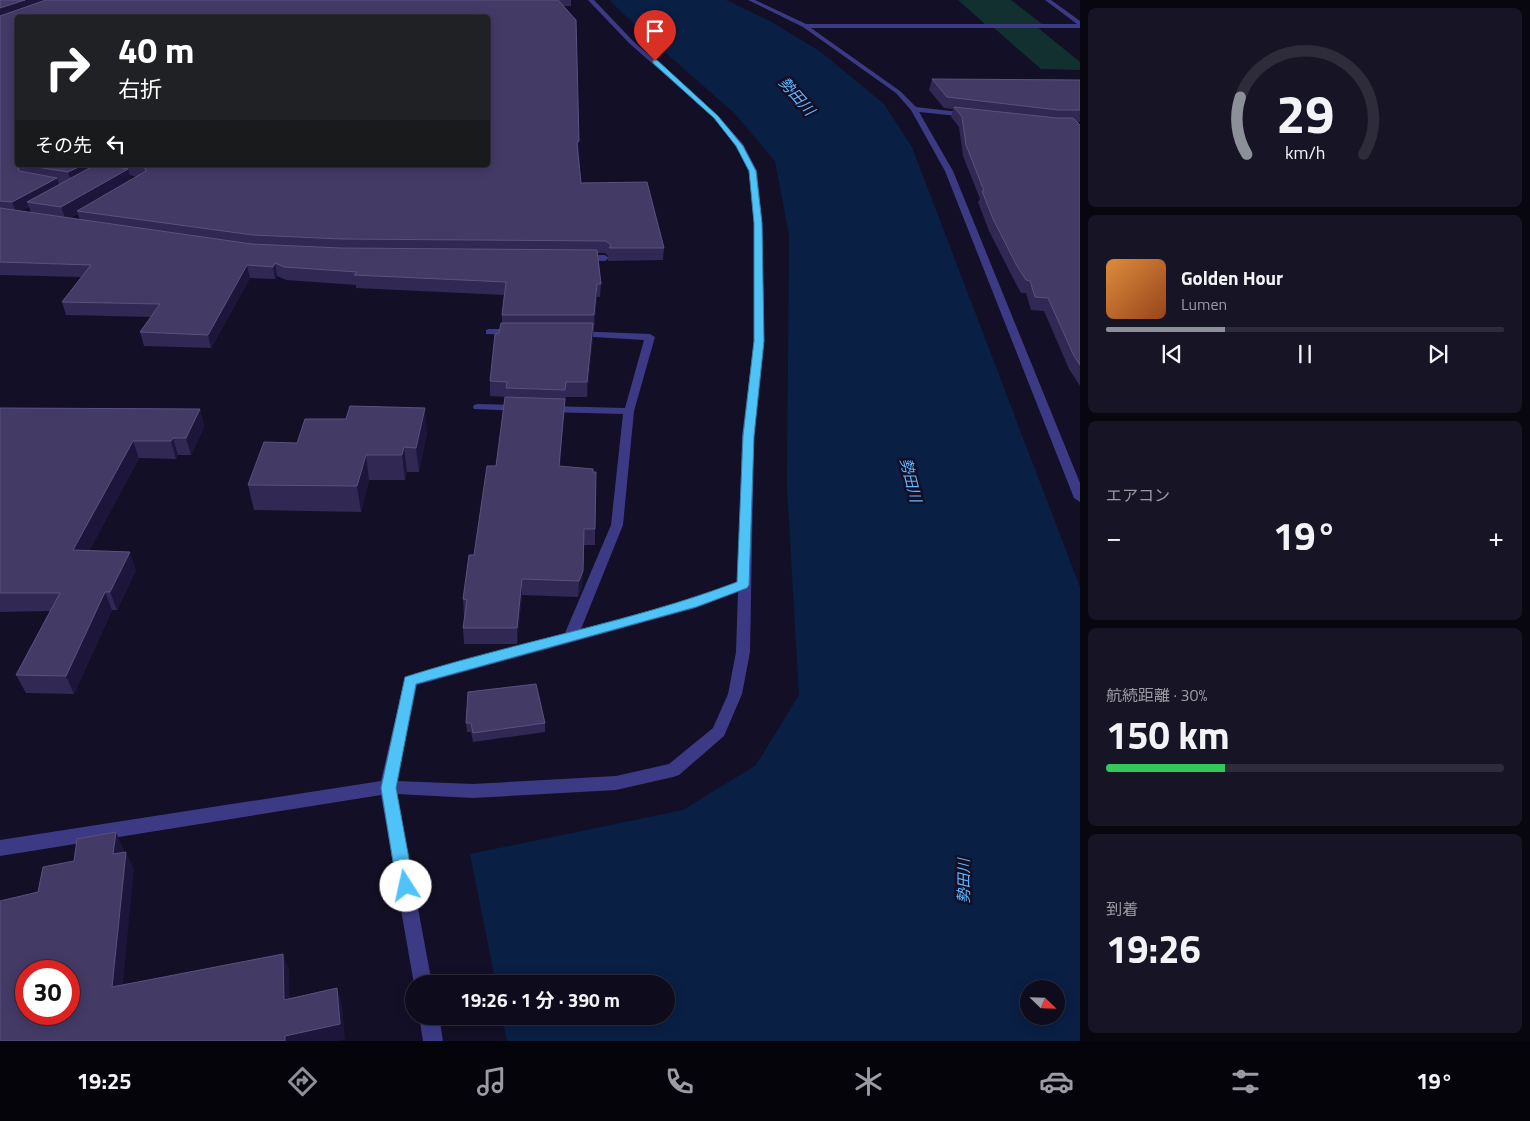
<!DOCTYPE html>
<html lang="ja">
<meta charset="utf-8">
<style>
:root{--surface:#0e0b1c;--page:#171425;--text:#f1f3f6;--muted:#9b9ba3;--line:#2e2b3b;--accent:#8c9099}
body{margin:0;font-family:"Titillium Web","Noto Sans JP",sans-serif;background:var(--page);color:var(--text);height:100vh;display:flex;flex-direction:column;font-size:19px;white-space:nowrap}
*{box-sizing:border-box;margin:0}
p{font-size:16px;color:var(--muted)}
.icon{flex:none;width:28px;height:28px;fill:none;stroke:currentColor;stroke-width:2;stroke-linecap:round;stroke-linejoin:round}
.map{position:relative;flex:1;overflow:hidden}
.side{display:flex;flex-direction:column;gap:8px;padding:8px;background:#08060f;width:450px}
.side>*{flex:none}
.top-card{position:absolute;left:15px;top:15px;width:475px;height:152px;border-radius:5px;box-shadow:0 2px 12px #0003,0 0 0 1px var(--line);background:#202124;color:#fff;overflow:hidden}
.needle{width:32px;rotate:113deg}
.controls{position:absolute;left:1020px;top:980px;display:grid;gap:10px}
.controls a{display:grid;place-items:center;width:45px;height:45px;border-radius:50%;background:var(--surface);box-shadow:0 2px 12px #0003,0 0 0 1px var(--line);font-size:25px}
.speed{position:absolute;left:15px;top:960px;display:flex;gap:10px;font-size:25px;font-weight:700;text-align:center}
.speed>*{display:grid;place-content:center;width:65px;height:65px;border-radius:50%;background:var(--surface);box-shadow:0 2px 12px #0003,0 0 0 1px var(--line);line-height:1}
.speed .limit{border:8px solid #d22;background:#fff;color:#111}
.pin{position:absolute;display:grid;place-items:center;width:42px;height:42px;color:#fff;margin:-51px -21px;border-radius:50% 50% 50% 0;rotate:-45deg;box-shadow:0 0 5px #0007}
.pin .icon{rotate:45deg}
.me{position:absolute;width:55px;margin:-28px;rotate:350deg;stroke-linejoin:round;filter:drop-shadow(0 0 4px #0008)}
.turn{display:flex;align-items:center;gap:18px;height:105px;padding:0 20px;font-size:22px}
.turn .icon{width:65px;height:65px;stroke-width:2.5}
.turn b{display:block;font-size:35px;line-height:42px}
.then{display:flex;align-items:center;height:48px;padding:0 20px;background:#0003;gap:10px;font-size:19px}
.big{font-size:38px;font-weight:700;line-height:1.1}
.side .widget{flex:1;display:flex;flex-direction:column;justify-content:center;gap:8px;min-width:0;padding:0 18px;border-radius:8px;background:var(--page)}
.side .dial{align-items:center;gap:0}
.dial svg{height:130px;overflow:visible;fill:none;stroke:var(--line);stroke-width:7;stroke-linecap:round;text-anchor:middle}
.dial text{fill:var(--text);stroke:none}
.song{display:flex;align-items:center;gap:15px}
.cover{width:60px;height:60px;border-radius:8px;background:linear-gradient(135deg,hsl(30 70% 55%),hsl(20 70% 35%))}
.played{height:5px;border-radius:2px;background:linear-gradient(90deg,var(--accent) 30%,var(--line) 30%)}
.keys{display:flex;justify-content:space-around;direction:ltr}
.heat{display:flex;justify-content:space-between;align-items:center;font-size:28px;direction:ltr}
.charge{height:8px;border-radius:4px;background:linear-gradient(90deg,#34c759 30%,var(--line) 0)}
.trip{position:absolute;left:405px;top:975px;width:270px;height:50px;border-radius:25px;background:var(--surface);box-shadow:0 2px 12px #0003,0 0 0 1px var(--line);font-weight:700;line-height:50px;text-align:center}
.dock{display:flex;height:80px;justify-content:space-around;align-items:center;background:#06040b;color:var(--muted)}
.dock .icon{width:35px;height:35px}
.dock .on{color:var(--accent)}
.dock b{font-size:22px;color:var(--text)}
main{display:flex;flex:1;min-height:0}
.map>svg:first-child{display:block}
.green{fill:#12302f}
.water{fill:#0a1f44;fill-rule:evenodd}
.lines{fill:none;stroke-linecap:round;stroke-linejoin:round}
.street{fill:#3d3a85;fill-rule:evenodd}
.wall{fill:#312854;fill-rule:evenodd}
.shaded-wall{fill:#1d163a}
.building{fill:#433a66;stroke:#5a527e;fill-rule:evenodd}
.route{fill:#4fc3f7;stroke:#337fa1}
.labels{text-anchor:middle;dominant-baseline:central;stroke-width:5;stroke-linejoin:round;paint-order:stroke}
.water-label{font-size:15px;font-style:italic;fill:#62b6ff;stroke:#130f26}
</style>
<main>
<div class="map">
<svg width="1080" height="1041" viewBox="0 0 1080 1041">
<rect width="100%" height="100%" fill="#130f26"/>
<g class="green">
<polygon points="958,0 1011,0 1042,24 985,24"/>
<polygon points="993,27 1037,27 1080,62 1080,70 1041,69"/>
</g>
<path class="water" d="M609,0H726L770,21L821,52L884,104L912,147L1080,587V1041H507L502,1016H666V984H496L470,854L683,810L756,765L799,695L787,488L789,235L775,161L734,113L650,39ZM1029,989H1056V1016H1029Z"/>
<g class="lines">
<g class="street">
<path d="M588,0H594L633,41L718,116L743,144L757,171L762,223L764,341L754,436L750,652L742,694L724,736L679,775L673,777L616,790L473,798L397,794L432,984H414L381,795L0,856V840L381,781L405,677L565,633L611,525L623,414L547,412L542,409L547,406L625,408L644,340L577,336L574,335V331L650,334L655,337L634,411L623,525L581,629L692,599L738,582L742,436L754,341V223L749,171L737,147L714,118L629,43ZM738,592L736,652L728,694L713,728L669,764L616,776L473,784L397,781L417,685L696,608Z"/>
<polygon points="748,0 755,0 806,24 1077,24 1045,0 1051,0 1080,21 1080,28 811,28 900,91 916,107 968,113 971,115 968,117 919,112 953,171 1080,483 1080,502 1074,498 945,171 911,110 896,93 803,27"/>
<polygon points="583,255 605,255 609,258 605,261 580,260 579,258"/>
<polygon points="489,329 515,329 520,332 515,335 486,334 486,330"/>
<polygon points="478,404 520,405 525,408 520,411 474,409 473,407 474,405"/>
<polygon points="419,1016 439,1016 443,1041 423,1041"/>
</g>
</g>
<g class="wall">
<path d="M0,0H571V6H564L579,141L578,153L581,183L664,248L663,260L608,261V256L605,253H598L601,284L600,297H597L587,397H566L564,404L560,466L595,529V545H584L582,587L578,597L522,595L517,644H464L463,628L465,616H464L463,599L496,466L507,397L490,396V381L502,323V315L504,295L356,288V285L286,280L277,276L275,279L250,278L211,348L144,346L140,332L151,317L66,315L62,302L81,277L0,275ZM18,18H488V165H18ZM130,175L136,177L131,180ZM29,207L31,213L21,211ZM78,214L80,220L70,218Z"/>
<polygon points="932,79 1080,80 1080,122 1077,122 1080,125 1080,386 1069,369 1044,311 1031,310 1026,293 1021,293 1013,278 989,231 978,202 980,199 963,156 959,127 951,117 953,109 944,108 929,90"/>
<polygon points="0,408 200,409 204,427 191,455 178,455 176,459 139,458 89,551 136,570 117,610 112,610 74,694 26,693 16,675 50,611 0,612"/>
<polygon points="427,432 419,472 407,472 405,480 369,480 361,512 254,510 248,485 297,443"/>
<polygon points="536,684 545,723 545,732 473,742 471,732 467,732 466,723"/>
</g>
<g class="shaded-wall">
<polygon points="25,0 54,0 0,18 0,8"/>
<polygon points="579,141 579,153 577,154 577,143"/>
<polygon points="83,165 100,165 72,184 68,172"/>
<polygon points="128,169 132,183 77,211 78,214 66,221 61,207"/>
<polygon points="57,178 61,190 27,202 29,207 17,214 12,202"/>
<polygon points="275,263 277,276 275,279 273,267"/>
<polygon points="247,265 250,278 211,348 208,335"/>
<polygon points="597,284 597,297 594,328 594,315"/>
<polygon points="593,323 593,338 587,397 587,382"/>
<polygon points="565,399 564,414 559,482 559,466"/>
<polygon points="425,408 427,432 419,472 416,448"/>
<polygon points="200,409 204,427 191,455 186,438"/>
<polygon points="173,438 178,455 176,459 171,441"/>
<polygon points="133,441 139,458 80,568 73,550"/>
<polygon points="404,447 407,472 405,480 402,455"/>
<polygon points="366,455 369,480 361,512 357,486"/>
<polygon points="130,552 136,570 117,610 110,592"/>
<polygon points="583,571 582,587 578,597 579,581"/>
<polygon points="522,579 522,595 517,644 517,628"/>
<polygon points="105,592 112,610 74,694 66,676"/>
<polygon points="116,832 124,850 122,872 113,854"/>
<polygon points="126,852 134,869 121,1003 112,987"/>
<polygon points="283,954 289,970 290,1016 284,1000"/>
<polygon points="337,988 342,1004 345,1040 339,1041 285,1041 285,1036"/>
</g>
<g class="building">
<polygon points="0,0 25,0 0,8"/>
<polygon points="46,0 558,0 576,20 579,141 577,143 581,183 647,182 664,248 609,248 611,245 606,241 341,239 253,235 77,211 146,171 145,168 133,165 488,165 488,18 18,18 18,165 19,171 57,178 12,202 0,201 0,16"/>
<polygon points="932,79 1080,80 1080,110 1058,110 947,97"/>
<polygon points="954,107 1057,118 1073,118 1080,125 1080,365 1074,356 1048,298 1035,297 1030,281 1026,280 1017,266 993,219 982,191 984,191 966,145 962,117"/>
<polygon points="24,165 83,165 68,172"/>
<polygon points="95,165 108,165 128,169 61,207 27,202"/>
<polygon points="0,208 252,244 341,248 597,250 601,284 597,284 594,315 502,315 506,282 354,275 357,272 284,267 275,263 273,267 247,265 208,335 140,332 160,304 62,302 91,265 0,262"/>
<polygon points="501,323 593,323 587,382 566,382 565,390 506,388 507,382 490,381 495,334 499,333"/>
<polygon points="505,397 565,399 559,466 593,469 593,472 596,472 595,529 584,529 583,571 579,581 522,579 517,628 463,628 467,600 463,599 469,555 474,555 487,466 496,466"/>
<polygon points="350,406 425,408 416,448 404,447 402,455 366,455 357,486 248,485 264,442 297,443 305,419 346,419"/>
<polygon points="0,408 200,409 186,438 173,438 171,441 133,441 73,550 130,552 110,592 105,592 66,676 16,675 60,593 0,593"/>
<polygon points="536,684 545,723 473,733 471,723 466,723 468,692"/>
<path d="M116,832L113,854L126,852L112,987L283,954L284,1000L337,988L340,1024L285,1036V1041H0V901L38,892L43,867L74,861L77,839ZM26,971H69V1014H26Z"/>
</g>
<path class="route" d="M653,60H657L718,116L743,146L756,171L762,223L764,341L754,436L749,585L747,588L696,607L416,684L396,788L414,886L411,891L406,893L400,891L397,886L381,788L405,677C515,642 629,623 737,582L743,436L754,341V223L749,171L736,146L714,118L653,63Z"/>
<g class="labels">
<g class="water-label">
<text transform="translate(797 96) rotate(49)">勢田川</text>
<text transform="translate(911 480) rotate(76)">勢田川</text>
<text transform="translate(963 881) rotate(-90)">勢田川</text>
</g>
</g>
</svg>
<div class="controls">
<a><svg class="needle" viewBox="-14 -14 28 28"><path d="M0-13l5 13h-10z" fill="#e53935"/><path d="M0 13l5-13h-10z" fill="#9b9ba3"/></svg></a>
</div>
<div class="speed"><div class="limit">30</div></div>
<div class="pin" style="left:655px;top:61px;background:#d93025"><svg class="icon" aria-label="arrive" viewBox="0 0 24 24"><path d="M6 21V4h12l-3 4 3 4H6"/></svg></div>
<svg class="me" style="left:406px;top:886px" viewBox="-20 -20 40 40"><circle r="19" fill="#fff"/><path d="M0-13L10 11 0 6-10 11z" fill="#4fc3f7"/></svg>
<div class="trip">19:26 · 1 分 · 390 m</div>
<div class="top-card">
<div class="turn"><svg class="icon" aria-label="right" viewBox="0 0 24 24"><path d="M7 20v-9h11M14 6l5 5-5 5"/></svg><div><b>40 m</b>右折</div></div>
<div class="then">その先<svg class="icon" aria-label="left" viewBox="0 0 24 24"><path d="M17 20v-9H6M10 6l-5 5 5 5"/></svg></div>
</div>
</div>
<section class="side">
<div class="widget dial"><svg viewBox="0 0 100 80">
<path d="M14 69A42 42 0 1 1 86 69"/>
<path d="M14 69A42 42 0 0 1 10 34" stroke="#8c9099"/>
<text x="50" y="56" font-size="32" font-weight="700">29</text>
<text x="50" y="72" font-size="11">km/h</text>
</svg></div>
<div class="widget">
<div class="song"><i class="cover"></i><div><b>Golden Hour</b><p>Lumen</p></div></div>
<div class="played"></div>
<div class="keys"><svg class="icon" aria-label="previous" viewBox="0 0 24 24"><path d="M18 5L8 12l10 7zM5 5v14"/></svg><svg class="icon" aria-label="pause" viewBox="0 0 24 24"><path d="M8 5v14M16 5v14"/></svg><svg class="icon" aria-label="next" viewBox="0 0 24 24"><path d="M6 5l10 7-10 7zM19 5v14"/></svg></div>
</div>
<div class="widget"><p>エアコン</p>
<div class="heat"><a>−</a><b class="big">19°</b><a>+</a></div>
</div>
<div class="widget"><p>航続距離 · 30%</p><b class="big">150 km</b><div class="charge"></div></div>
<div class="widget"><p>到着</p><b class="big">19:26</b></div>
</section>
</main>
<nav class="dock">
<b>19:25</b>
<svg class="icon on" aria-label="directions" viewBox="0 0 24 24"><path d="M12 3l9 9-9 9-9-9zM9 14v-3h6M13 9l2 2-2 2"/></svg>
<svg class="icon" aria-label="music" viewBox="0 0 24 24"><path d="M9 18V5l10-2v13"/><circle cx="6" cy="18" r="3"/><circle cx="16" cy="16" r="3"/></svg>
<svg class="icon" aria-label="phone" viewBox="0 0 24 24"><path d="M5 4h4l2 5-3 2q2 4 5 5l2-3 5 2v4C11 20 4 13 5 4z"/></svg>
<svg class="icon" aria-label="climate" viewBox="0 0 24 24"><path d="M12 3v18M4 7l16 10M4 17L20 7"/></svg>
<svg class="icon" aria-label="car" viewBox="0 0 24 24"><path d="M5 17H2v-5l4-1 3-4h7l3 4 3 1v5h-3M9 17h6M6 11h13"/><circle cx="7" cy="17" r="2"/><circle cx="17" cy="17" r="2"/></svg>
<svg class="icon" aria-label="filters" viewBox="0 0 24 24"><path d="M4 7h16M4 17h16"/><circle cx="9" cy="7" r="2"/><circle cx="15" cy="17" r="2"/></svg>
<b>19°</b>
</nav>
